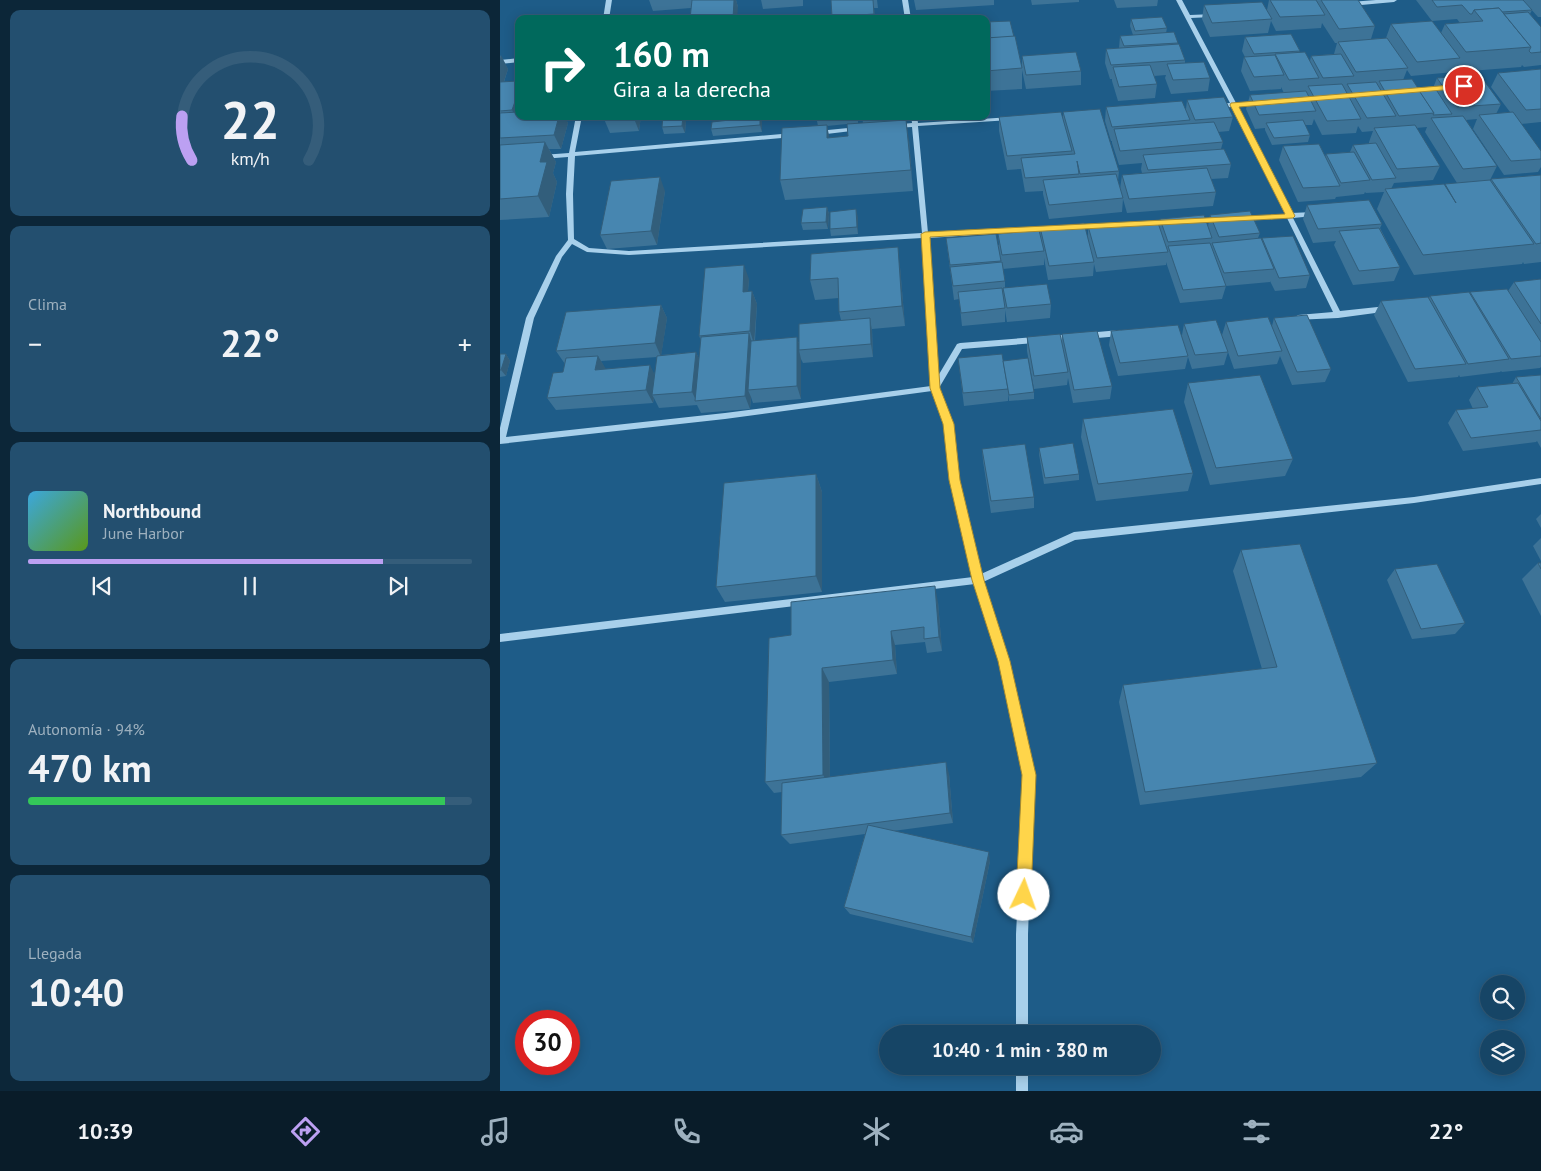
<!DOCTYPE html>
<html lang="es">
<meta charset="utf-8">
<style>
:root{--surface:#164566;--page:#234f6f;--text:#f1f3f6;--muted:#9eb1bf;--line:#355d7a;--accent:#bca0f2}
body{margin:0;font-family:"PT Sans",sans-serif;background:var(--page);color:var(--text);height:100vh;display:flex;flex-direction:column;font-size:19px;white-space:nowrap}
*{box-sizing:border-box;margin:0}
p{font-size:16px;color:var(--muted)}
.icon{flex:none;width:28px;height:28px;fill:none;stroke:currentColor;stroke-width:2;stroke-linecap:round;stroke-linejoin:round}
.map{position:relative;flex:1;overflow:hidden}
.drawer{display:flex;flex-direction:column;gap:10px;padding:10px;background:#0c2638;width:500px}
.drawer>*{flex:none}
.guide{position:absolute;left:15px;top:15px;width:475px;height:105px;border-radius:10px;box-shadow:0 2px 12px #0003,0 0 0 1px var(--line);background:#00695c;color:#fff;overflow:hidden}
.buttons{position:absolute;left:980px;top:975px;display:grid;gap:10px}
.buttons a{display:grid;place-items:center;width:45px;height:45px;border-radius:50%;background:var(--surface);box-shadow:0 2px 12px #0003,0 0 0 1px var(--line);font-size:25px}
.speed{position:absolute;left:15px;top:1010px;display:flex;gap:10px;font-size:25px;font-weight:700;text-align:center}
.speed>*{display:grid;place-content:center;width:65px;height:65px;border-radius:50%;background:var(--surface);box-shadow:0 2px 12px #0003,0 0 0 1px var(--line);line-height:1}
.speed .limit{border:8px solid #d22;background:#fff;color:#111}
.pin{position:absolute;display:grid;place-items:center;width:42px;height:42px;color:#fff;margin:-21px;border:2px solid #fff;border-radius:50%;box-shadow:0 1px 5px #0007}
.me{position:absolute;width:55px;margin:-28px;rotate:3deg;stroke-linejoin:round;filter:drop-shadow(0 0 4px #0008)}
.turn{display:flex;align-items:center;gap:18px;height:105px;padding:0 15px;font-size:22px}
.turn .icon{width:65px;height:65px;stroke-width:2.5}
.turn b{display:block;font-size:35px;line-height:42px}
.big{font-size:38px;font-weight:700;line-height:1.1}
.drawer .widget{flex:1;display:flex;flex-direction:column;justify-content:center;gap:8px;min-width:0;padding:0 18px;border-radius:10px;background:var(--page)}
.drawer .dial{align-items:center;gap:0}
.dial svg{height:130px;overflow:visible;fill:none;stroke:var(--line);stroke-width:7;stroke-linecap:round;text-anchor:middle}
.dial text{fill:var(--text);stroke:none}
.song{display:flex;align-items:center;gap:15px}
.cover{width:60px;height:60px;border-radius:8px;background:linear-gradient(135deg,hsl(200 70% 55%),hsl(90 70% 35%))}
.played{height:5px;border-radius:2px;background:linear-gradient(90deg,var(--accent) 80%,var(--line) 80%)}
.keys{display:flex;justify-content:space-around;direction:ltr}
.heat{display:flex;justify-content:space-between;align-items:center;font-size:28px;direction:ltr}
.charge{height:8px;border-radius:4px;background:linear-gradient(90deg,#34c759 94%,var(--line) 0)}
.trip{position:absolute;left:379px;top:1025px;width:282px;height:50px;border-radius:25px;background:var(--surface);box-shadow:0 2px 12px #0003,0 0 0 1px var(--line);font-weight:700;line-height:50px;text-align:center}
.tabs{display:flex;height:80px;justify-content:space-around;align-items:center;background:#091c29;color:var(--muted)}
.tabs .icon{width:35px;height:35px}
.tabs .current{color:var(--accent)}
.tabs b{font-size:22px;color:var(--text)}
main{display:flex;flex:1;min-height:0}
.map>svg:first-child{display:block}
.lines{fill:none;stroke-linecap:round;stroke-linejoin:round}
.minor{fill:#a8d0eb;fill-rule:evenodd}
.wall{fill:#3d7397;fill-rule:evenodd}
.shaded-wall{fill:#325e7b}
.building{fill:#4786b0;stroke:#325e7b}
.route{fill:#ffd54a;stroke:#a68a30}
</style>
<main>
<section class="drawer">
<div class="widget dial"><svg viewBox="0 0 100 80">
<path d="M14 69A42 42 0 1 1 86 69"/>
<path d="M14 69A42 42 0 0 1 8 42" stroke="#bca0f2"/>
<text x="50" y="56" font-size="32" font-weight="700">22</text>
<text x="50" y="72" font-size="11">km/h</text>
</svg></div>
<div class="widget"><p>Clima</p>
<div class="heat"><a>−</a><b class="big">22°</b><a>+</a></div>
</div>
<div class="widget">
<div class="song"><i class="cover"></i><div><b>Northbound</b><p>June Harbor</p></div></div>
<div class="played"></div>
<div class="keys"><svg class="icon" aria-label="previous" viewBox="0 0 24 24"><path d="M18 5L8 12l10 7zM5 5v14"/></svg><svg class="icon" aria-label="pause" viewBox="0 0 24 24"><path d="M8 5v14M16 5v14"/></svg><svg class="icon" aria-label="next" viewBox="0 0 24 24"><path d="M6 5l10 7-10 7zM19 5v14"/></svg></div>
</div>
<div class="widget"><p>Autonomía · 94%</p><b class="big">470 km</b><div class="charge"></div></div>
<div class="widget"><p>Llegada</p><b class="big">10:40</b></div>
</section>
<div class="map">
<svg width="1041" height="1091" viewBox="0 0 1041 1091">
<rect width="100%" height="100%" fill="#1e5c88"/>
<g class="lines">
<g class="minor">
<polygon points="106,0 112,0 109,19 103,19"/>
<polygon points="402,0 408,0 411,19 405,19"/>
<polygon points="676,0 682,0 690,15 714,14 715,15 712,17 691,18 736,103 759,101 762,103 759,105 738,106 791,213 814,212 817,214 814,216 793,218 840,311 887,306 890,307 890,311 838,318 795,320 794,318 798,315 833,312 787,218 742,221 739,219 742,217 785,214 732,107 717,108 714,106 717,104 730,103"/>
<polygon points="876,0 897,0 894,2 850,6 847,4 850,2"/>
<polygon points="19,58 19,62 0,64 0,60"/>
<path d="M76,116H82L75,152L293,133L296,135L293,137L75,156L73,194L74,239L89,248L129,251L422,233L412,127L395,128L393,127V125L412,123L411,116H417L418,123L512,117V119L510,120L418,126L428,233L552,226L555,228L552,230L429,238L438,376L457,344L460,343L573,334L577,337L573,340L462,349L439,388L452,423L458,480L481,574L574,532L914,497L1041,478V484L914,503L575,540L483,582L509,661L534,775L528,934V1034H516V934L524,775L499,661L475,584L0,642V634L473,577L450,480L444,423L432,391L225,419L0,444V428L26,318L56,256L68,240L66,194L68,157L42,159L39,157L42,155L69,153ZM422,238L431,386L225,413L6,437L34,318L62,257L72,244L87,252L129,255Z"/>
<polygon points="358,127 361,129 360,130 318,135 315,133 318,131"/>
<polygon points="620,330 624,333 620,336 586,339 582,336 586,333"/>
<rect x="516" y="1066" width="12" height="25"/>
</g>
</g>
<g class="wall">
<polygon points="149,0 236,0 238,7 191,8 153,11"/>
<polygon points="261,0 303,0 303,6 263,9"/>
<polygon points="331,0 377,0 378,8 374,8 375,19 332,19"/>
<polygon points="414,0 494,0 494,5 416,10"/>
<polygon points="531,0 579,0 579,2 532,5"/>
<polygon points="614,0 658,0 657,6 617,8"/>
<path d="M769,0H858L875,26L871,39L886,38L891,24L932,21L916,0H1023L1032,10L1030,14L1041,27V65L1024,67L1022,65L1021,67L957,72L955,69L954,72L911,76L907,70L903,80L918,89L933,88L937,78L1001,104L996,114L1010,112L991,87L998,73L1041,69V122L1021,124L1041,152V167L1038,172L1004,175L973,129L977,119L966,120L997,166L990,180H991V179L1041,175V262L1024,264L1023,262L1022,264L914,275L877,209L884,192L866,193L865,192L864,194L836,197L835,199L798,202L779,160L783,146L825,157L826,154L850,152L853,145L869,144V142L873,131L862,132L858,126L856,133L822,135L814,119L812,125H805L810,135L808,142L772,145L765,130V128L755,129L746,109L750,95L784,93L781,87V89L750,91L741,71L744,57H745L742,51L745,37L800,51L799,52L810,61L811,56L834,54L837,43H835L822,23L821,28L776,31L771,21L768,33L710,37L702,19L704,5L767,10ZM957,19L960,23L945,24L941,33L932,21ZM927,127L925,132L957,183L945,184V185L891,189L894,183L933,180L940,166L916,128Z"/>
<polygon points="1023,0 1041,0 1041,17 1038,17"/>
<polygon points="631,19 667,28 666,33 678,43 678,44 685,60 685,63 710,78 708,91 671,94 665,78 666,75 654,76 657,84 655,98 618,101 612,81 612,79 610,79 605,63 606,49 619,48 620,36 633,35 630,26"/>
<polygon points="486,22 514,37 522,68 522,56 581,71 581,85 526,89 522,70 522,89 486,91"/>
<polygon points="0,55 8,69 4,82 19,81 19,116 64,116 68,123 61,149 49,149 56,162 53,173 57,182 49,217 0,220"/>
<polygon points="687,100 733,117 729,131 718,132 723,142 721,149 731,164 728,178 711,179 716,192 713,206 627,213 623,199 622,212 549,219 543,194 543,191 525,192 521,169 507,170 499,131 499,117 563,117 563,112 619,171 618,181 620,189 622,175 642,173 641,169 642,163 619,165 612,143 612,141 611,141 605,121 606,107 686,109"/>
<polygon points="105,116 141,116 139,131 110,133 104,119"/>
<polygon points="239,116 262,116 262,132 213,136 211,129 239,119"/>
<path d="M316,116H358V123H363L362,116H392V120L409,140L413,191L285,200L280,180L318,126ZM347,124L348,136L329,138L327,126Z"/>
<polygon points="186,121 185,133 164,134 162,127"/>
<polygon points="165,191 157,245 107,249 100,235"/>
<polygon points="807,205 882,224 880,228 900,267 894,281 853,285 834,245 836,241 813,243 803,219"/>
<polygon points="327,207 329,214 328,229 303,230 301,223"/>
<polygon points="710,215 760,233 758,238 762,240 762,238 810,275 806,288 775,291 770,281 770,282 726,286 722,299 680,303 666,262 666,265 596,272 594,264 593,276 548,280 544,258 544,265 503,269 505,281 505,288 551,304 550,318 507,322 505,310 505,322 462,326 459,299 454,300 446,238 499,245 498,234 540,234 540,227 588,237 588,226 659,225 660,219 708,226"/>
<polygon points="358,217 358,234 331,236 330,229"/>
<path d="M400,267L405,326L372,329L373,357L303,363L301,359V399L253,403L251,397L250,409L201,413L197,405L159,408L154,398L153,403L56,410L47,398L63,372L65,364L56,351L161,305L167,318L161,355L196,352L199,359L201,340L199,336L249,279L248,291H252L257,304L255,341L299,342L341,320L339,312V298L315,300L310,280ZM157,357L155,375L105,369L101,361Z"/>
<polygon points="1041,279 1041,367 1040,368 1002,372 1001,371 1000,372 960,377 959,375 958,377 908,382 874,315 881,301 929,298 930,296 969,293 970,292 1008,291 1014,282"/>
<polygon points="774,318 831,369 825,382 792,385 780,356 777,364 734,369 728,352 724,365 692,369 688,357 685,369 618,376 609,345 611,331 682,335 684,324 722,335 726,322 772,326"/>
<polygon points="562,334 612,386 610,399 573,403 568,378 567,385 534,389 527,351 527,337 561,342"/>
<polygon points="0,354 6,354 10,361 6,376 0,377"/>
<polygon points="458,358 503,361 534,392 534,399 509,401 508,392 508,401 464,406"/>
<polygon points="1041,375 1041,448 1037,441 1036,442 963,451 948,423 956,410 973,409 969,400 977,387 1012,384 1016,377"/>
<polygon points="688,383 793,459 785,476 710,485 684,402"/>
<polygon points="583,419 693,473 688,491 596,501 581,437"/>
<polygon points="539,448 579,474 579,480 544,484 539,454"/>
<polygon points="482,449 534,497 534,508 491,513 483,461"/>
<polygon points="316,474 322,492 322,592 225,602 216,587"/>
<polygon points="1041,514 1041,528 1036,519"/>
<polygon points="1041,538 1041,561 1033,546"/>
<polygon points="741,550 877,763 861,777 640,805 619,702 623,685 762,669 733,571"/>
<polygon points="1038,563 1041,563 1041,616 1022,579"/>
<polygon points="895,569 965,623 955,634 912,639 887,580"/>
<polygon points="438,602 442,651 427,653 425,642 395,645 397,674 329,682 330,777 449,774 453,823 393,831 490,861 473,943 350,914 344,907 365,834 290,844 281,835 282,792 274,793 265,782 291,635"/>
</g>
<g class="shaded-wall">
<polygon points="234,0 236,0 238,7 237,19 233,19"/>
<polygon points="1,55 8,69 0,93 0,59"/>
<polygon points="17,96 19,100 19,124 12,110"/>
<polygon points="59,116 64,116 68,123 61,149 54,135"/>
<polygon points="133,116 141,116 139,131"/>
<polygon points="183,116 184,116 186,121 185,133 182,126"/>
<polygon points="260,116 262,116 262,132 260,125"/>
<polygon points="406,120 409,140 413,191 411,170"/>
<polygon points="327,125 331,146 327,138"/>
<polygon points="45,142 56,162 53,173 57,182 49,217 38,196 40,162"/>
<polygon points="160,177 165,191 157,245 151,231"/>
<polygon points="327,207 329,214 328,229 326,222"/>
<polygon points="356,209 358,217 358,234 357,227"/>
<polygon points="398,247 400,267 405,326 402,306"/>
<polygon points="244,265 249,279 247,305 243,292"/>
<polygon points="252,291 257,304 254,344 250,331"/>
<polygon points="161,305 167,318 161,357 155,343"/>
<polygon points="370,318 372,331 373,357 371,344"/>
<polygon points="249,333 253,346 248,390 251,397 250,409 245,396"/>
<polygon points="297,337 301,350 299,350 301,359 301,399 297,386"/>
<polygon points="196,352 202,365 196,400 192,392"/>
<polygon points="6,354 10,361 6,376 1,370"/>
<polygon points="98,356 106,369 95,370"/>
<polygon points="150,365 157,379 152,395 154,398 153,403 146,390"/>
<polygon points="316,474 322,492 322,592 316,576"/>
<polygon points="435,586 438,602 442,651 439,637"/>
<polygon points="391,631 395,645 397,674 393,660"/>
<polygon points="322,668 329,682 330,786 323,775"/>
<polygon points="446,762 449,774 453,823 450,813"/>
<polygon points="489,852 490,861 473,943 471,937"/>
</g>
<g class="building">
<polygon points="192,0 234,0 233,19 190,19"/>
<polygon points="331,0 373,0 374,14 332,17"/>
<polygon points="770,0 816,0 825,15 780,17"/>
<polygon points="821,0 858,0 875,26 839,29"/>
<polygon points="932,0 1023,0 1032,10 1002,12 999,8 974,10 972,14 970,14 962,5 937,7"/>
<polygon points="762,2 772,19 712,23 704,5"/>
<polygon points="999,8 1031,47 966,52 945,24 983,21 974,10"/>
<polygon points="1028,12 1041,27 1041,52 1031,53 1029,51 1031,47 1004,14"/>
<polygon points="662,17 667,28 635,31 631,19"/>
<polygon points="510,21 514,37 486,38 486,22"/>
<polygon points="932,21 960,58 917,62 891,24"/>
<polygon points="674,32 678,43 624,46 620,36"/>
<polygon points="791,34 800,51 754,54 745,37"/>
<polygon points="515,36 522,68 486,71 486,38"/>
<polygon points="887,38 908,68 856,72 838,42"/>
<polygon points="679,44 685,60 611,65 606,49"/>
<polygon points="576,52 581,71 526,75 522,56"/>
<polygon points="805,52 819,78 789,80 775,54"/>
<polygon points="841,54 854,76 823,78 811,56"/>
<polygon points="775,55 784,75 754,77 744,57"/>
<polygon points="704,62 710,78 673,80 667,64"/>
<polygon points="650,65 657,84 619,87 613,67"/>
<polygon points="1041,69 1041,109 1026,110 998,73"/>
<polygon points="980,75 1001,104 957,107 937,78"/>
<polygon points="912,79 934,113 899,116 879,81"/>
<polygon points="19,81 19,96 17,96 12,110 0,111 0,82"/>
<polygon points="876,82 896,116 867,118 847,84"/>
<polygon points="842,84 861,119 827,121 808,86"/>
<polygon points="935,88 952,114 933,115 934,113 918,89"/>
<polygon points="806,91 816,111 759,115 750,95"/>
<polygon points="724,97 733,117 695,120 687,100"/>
<polygon points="682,101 690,120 612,127 606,107"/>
<polygon points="600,109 619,171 580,174 577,161 579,174 525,178 521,158 575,154 563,112"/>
<polygon points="19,112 19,116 59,116 54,135 0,138 0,113"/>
<polygon points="561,112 572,151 507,156 499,117"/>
<polygon points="1013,112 1041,151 1041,159 1011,161 979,115"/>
<polygon points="105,116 133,116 104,119"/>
<polygon points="163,116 183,116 182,126 162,127"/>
<polygon points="239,116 260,116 260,125 211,129 212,122 239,119"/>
<polygon points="963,116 997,166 963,169 931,118"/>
<polygon points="406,120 411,170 280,180 282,128 327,125 327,138 348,136 347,124"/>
<polygon points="803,120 810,135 774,138 766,123"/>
<polygon points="714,122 723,142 620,151 614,129"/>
<polygon points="915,125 940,166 897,169 874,128"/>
<polygon points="45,142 40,162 47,162 38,196 0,199 0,145"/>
<polygon points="876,143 896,178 872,180 853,145"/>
<polygon points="819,144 840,186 803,188 783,146"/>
<polygon points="724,149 731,164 648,170 643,155"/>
<polygon points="854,152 870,180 841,183 826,154"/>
<polygon points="707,168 716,192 629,199 622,175"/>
<polygon points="616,174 623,198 549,205 543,180"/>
<polygon points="1041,175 1041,243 1036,244 991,179"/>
<polygon points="160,177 151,231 100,235 111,181"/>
<polygon points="990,180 1034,244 923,255 885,189 944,184 956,203 945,184"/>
<polygon points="869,200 882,224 818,229 807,205"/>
<polygon points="327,207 326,222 301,223 303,209"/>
<polygon points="356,209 357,227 330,229 330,212"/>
<polygon points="750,211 760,233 719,237 710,215"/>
<polygon points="704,215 712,238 668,242 660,219"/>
<polygon points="657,220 668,252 597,258 588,226"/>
<polygon points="584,223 594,262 549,266 540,227"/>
<polygon points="879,228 900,267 859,271 839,231"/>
<polygon points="539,230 544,251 502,255 498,234"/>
<polygon points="496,234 501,261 450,265 446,238"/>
<polygon points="793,236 810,275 779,278 762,238"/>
<polygon points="761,238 774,269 724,273 712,243"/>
<polygon points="710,243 726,286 683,290 668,246"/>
<polygon points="398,247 402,306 339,312 338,278 310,280 311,254"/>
<polygon points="502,262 505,281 453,286 450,267"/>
<polygon points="244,265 243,292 252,291 250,331 199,336 205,268"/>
<polygon points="1041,279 1041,324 1014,282"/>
<polygon points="547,284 551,304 507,308 503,288"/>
<polygon points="502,288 505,308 461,313 458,292"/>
<polygon points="1007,289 1041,342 1041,356 1011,359 970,292"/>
<polygon points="969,292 1009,359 968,364 930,296"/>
<polygon points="928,297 966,364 915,369 881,301"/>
<polygon points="161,305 155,343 56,351 66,312"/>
<polygon points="807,315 831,369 797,372 774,318"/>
<polygon points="768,317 782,351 738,356 726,322"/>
<polygon points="370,318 371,344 299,350 299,324"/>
<polygon points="716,320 728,352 695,355 684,324"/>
<polygon points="678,325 688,356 620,363 611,331"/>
<polygon points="597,331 612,386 574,390 562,334"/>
<polygon points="249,333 245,396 195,401 201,337"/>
<polygon points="560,334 568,372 534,376 527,337"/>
<polygon points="297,337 297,386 248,390 251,341"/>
<polygon points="196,352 192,392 152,395 157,356"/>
<polygon points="0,354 6,354 1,370 0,370"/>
<polygon points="502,354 508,389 463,393 458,358"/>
<polygon points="98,356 95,370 150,365 146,390 47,398 53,373 63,372 66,358"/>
<polygon points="528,358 534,392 509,395 503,361"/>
<polygon points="760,375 793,459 716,468 688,383"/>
<polygon points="1041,375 1041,419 1016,377"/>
<polygon points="1018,383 1041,421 1041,430 971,438 956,410 988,407 977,387"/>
<polygon points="673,409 693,473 598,484 583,419"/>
<polygon points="573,443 579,474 545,478 539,448"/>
<polygon points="525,444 534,497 491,501 482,449"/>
<polygon points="316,474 316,576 216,587 224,483"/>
<polygon points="800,544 877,763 645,792 623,685 777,667 741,550"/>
<polygon points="1038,563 1041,563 1041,569"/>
<polygon points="937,564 965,623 921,629 895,569"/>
<polygon points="435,586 439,637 424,639 424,627 391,631 393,660 322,668 323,775 265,782 269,638 291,635 291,602"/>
<polygon points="446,762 450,813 281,835 282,783"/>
<polygon points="368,825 489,852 471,937 344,907"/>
</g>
<polygon class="route" points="964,84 967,85 967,88 739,107 795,216 793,218 430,237 440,388 454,424 460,480 484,580 510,661 536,775 531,895 529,900 524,902 518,900 516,895 522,775 498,661 472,580 449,480 443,424 430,388 421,234 425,232 785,214 730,105 731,103"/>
</svg>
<div class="buttons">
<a><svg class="icon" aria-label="search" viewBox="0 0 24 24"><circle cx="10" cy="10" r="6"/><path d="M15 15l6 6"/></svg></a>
<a><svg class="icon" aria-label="layers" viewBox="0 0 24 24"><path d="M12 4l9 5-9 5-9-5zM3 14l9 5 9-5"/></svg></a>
</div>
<div class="speed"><div class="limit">30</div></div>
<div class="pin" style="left:964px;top:86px;background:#d93025"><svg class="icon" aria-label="arrive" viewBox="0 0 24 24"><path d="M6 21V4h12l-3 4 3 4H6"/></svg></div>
<svg class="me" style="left:524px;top:895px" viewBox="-20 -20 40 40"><circle r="19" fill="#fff"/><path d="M0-13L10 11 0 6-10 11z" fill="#ffd54a"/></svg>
<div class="trip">10:40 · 1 min · 380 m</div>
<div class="guide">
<div class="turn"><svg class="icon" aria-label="right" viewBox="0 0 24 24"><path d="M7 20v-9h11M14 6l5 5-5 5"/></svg><div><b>160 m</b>Gira a la derecha</div></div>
</div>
</div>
</main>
<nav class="tabs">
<b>10:39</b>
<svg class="icon current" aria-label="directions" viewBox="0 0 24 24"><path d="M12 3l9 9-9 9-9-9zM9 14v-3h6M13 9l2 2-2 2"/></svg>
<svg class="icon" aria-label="music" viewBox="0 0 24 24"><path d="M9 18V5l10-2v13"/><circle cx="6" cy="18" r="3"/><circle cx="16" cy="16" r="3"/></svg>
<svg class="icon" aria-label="phone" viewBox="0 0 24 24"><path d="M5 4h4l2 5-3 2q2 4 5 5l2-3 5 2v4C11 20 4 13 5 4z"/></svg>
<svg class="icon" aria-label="climate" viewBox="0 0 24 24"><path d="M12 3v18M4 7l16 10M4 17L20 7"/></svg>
<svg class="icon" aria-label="car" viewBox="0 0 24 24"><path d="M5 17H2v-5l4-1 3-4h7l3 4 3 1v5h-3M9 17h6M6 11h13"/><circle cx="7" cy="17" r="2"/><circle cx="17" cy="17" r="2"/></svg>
<svg class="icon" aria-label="filters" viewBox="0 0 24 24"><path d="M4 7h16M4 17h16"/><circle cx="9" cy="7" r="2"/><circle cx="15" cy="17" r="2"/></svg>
<b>22°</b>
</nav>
